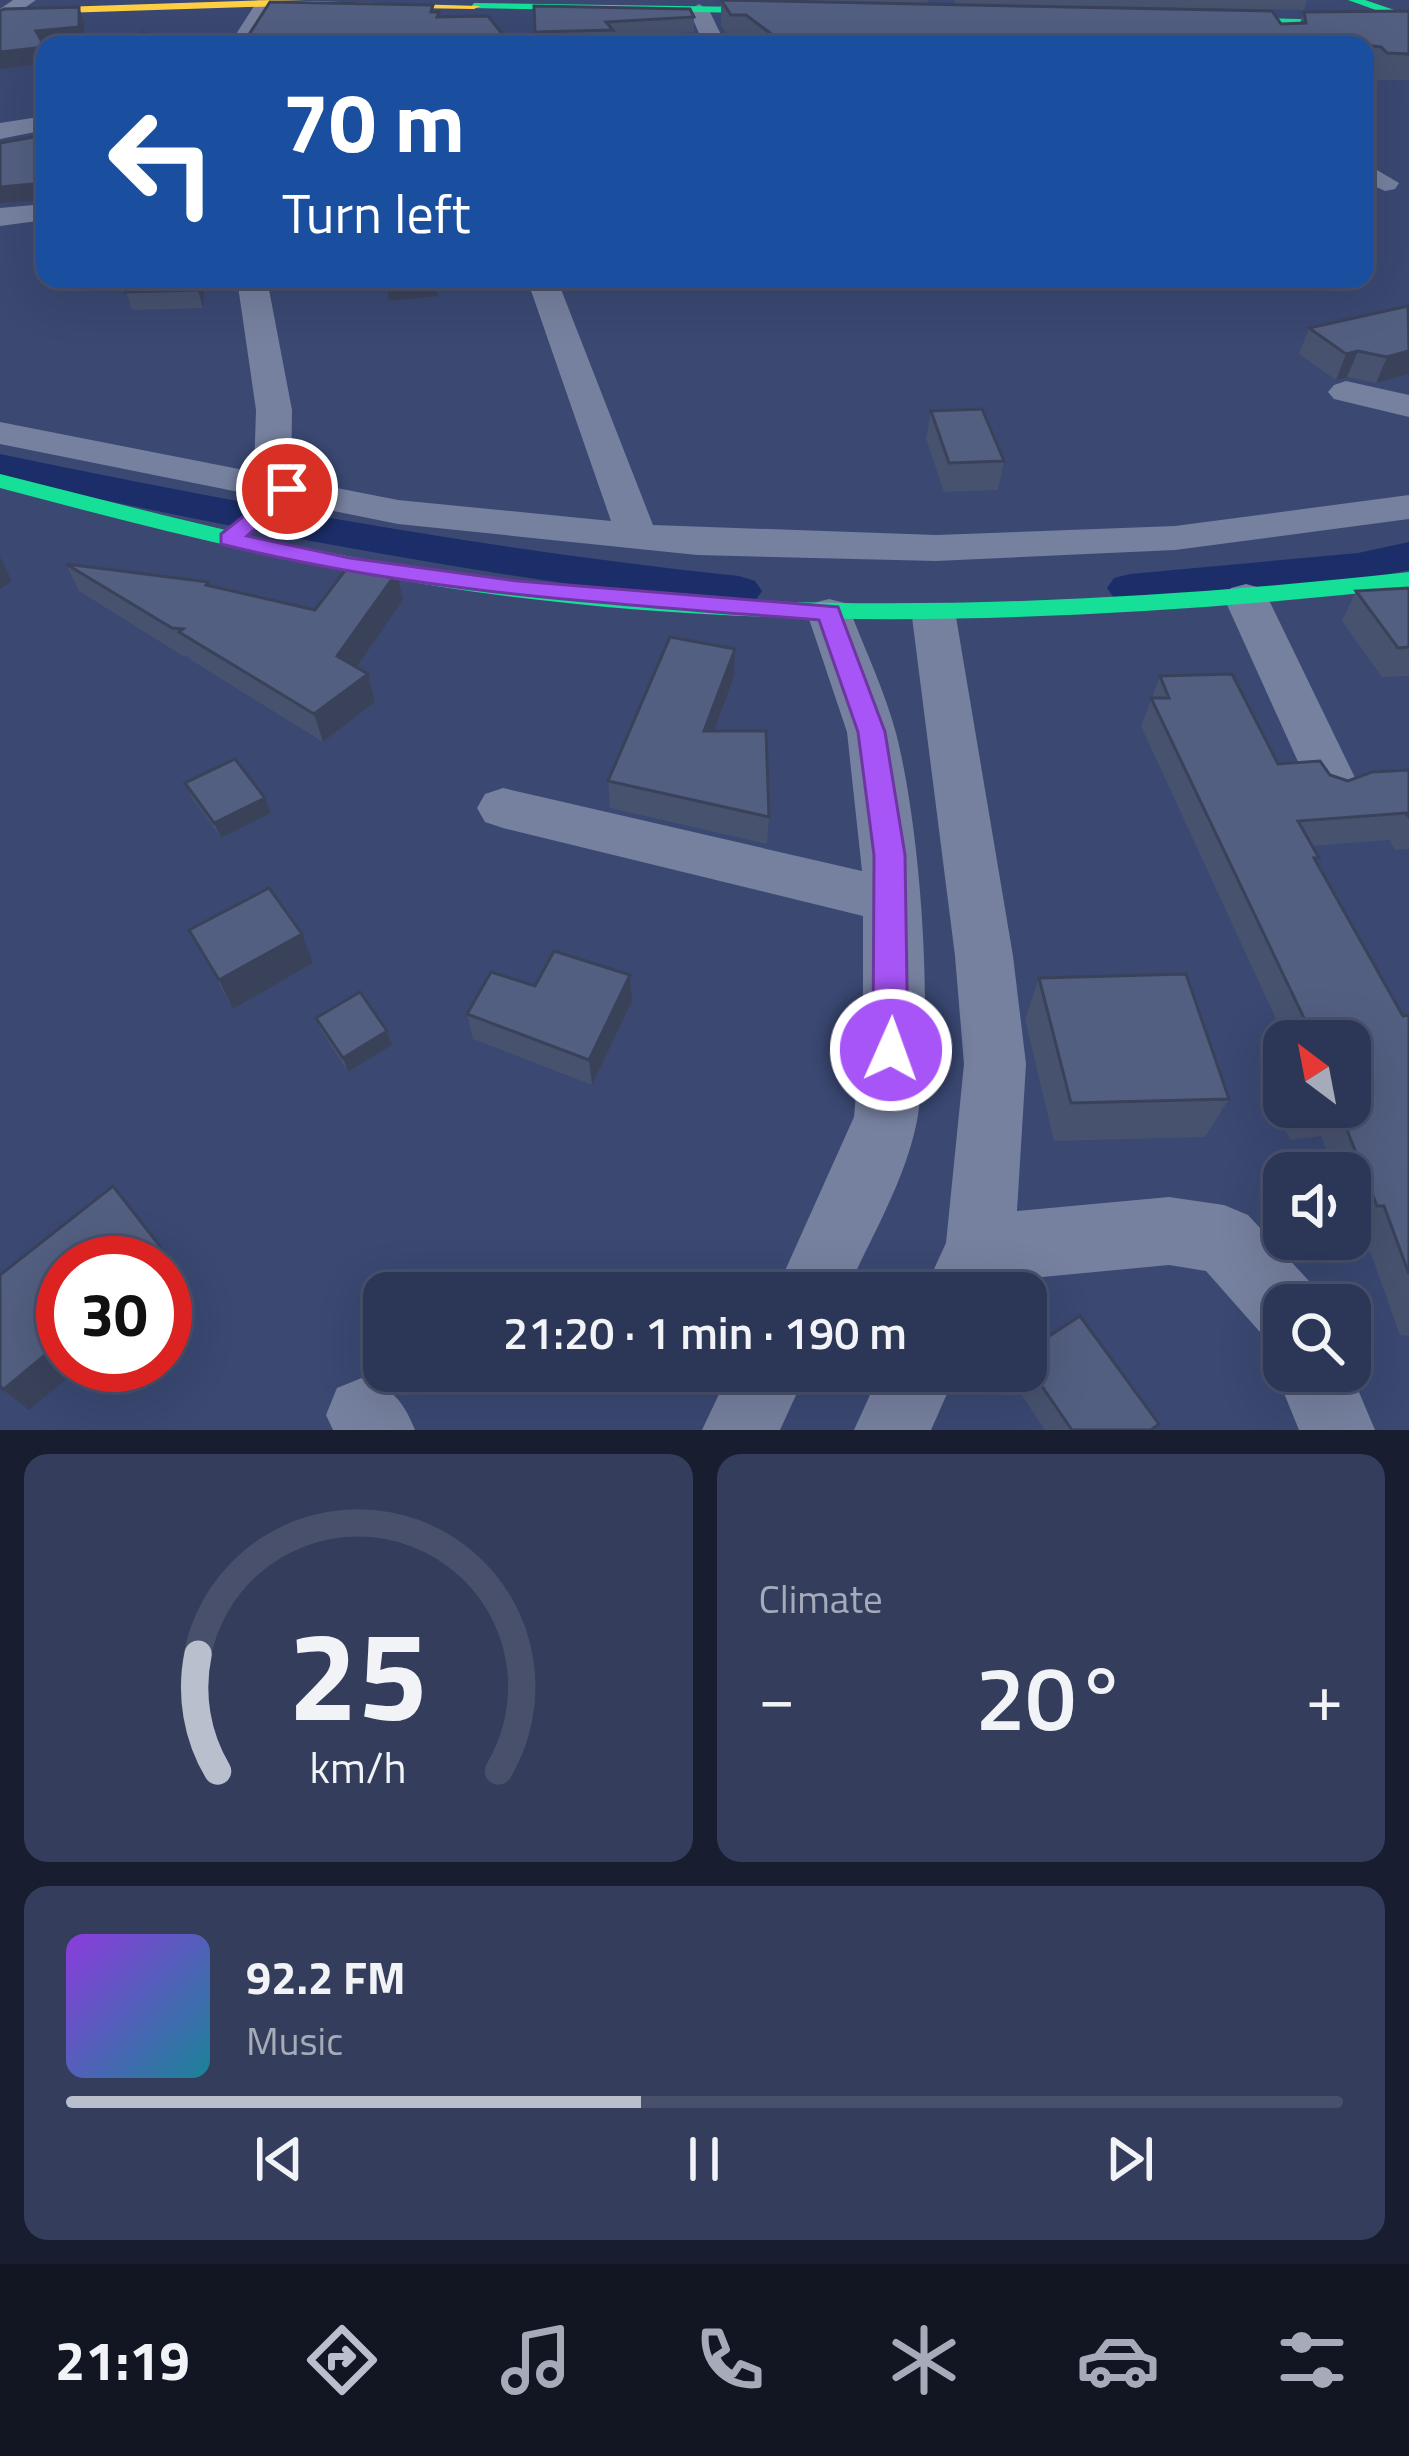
<!DOCTYPE html>
<meta charset="utf-8">
<style>
:root{--surface:#2c3656;--page:#343e5c;--text:#f1f3f6;--muted:#a6abb9;--line:#48506c;--accent:#babfce}
body{margin:0;font-family:"Titillium Web",sans-serif;background:var(--page);color:var(--text);height:100vh;display:flex;flex-direction:column;font-size:45px;white-space:nowrap}
*{box-sizing:border-box;margin:0}
p{font-size:39px;color:var(--muted)}
.icon{flex:none;width:66px;height:66px;fill:none;stroke:currentColor;stroke-width:2;stroke-linecap:round;stroke-linejoin:round}
.map{position:relative;height:1430px;overflow:hidden}
.side{display:flex;flex-direction:column;gap:24px;padding:24px;background:#181e2f;flex:1}
.side>*{flex:none}
.top-card{position:absolute;left:36px;top:36px;width:1338px;height:252px;border-radius:24px;box-shadow:0 12px 48px #0002,0 0 0 3px var(--line);background:#1a4fa0;color:#fff;overflow:hidden}
.needle{width:78px;rotate:328deg}
.controls{position:absolute;left:1263px;top:1020px;display:grid;gap:24px}
.controls a{display:grid;place-items:center;width:108px;height:108px;border-radius:24px;background:var(--surface);box-shadow:0 12px 48px #0002,0 0 0 3px var(--line);font-size:60px}
.speed{position:absolute;left:36px;top:1236px;display:flex;gap:24px;font-size:60px;font-weight:700;text-align:center}
.speed>*{display:grid;place-content:center;width:156px;height:156px;border-radius:50%;background:var(--surface);box-shadow:0 12px 48px #0002,0 0 0 3px var(--line);line-height:1}
.speed .limit{border:18px solid #d22;background:#fff;color:#111}
.pin{position:absolute;display:grid;place-items:center;width:102px;height:102px;color:#fff;margin:-51px;border:6px solid #fff;border-radius:50%;box-shadow:0 3px 12px #0007}
.me{position:absolute;width:132px;margin:-66px;rotate:2deg;stroke-linejoin:round;filter:drop-shadow(0 0 9px #0008)}
.turn{display:flex;align-items:center;gap:42px;height:252px;padding:0 48px;font-size:54px}
.turn .icon{width:156px;height:156px;stroke-width:2.5}
.turn b{display:block;font-size:84px;line-height:102px}
.big{font-size:90px;font-weight:600;line-height:1.1}
.side .tile{flex:1;display:flex;flex-direction:column;justify-content:center;gap:18px;min-width:0;padding:0 42px;border-radius:24px;background:var(--page)}
.side .dial{align-items:center;gap:0}
.dial svg{height:312px;overflow:visible;fill:none;stroke:var(--line);stroke-width:7;stroke-linecap:round;text-anchor:middle}
.dial text{fill:var(--text);stroke:none}
.song{display:flex;align-items:center;gap:36px}
.cover{width:144px;height:144px;border-radius:18px;background:linear-gradient(135deg,hsl(270 70% 55%),hsl(190 70% 35%))}
.played{height:12px;border-radius:6px;background:linear-gradient(90deg,var(--accent) 45%,var(--line) 45%)}
.keys{display:flex;justify-content:space-around;direction:ltr}
.heat{display:flex;justify-content:space-between;align-items:center;font-size:66px;direction:ltr}
.side .tiles{flex:1;display:grid;gap:24px;grid-template-columns:1fr 1fr}
.tile:last-child{grid-column:span 2}
.trip{position:absolute;left:363px;top:1272px;width:684px;height:120px;border-radius:24px;background:var(--surface);box-shadow:0 12px 48px #0002,0 0 0 3px var(--line);font-weight:600;line-height:120px;text-align:center}
.tabs{display:flex;height:192px;justify-content:space-around;align-items:center;background:#121622;color:var(--muted)}
.tabs .icon{width:84px;height:84px}
.tabs .current{color:var(--accent)}
.tabs b{font-size:54px;color:var(--text)}
.map>svg:first-child{display:block}
.lines{fill:none;stroke-linecap:round;stroke-linejoin:round}
.canal{fill:#1b2e6a;fill-rule:evenodd}
.street{fill:#76819f;fill-rule:evenodd}
.fast{fill:#16e098;fill-rule:evenodd}
.slow{fill:#ffcf43;fill-rule:evenodd}
.wall{fill:#47526f}
.shaded-wall{fill:#3a425a}
.building{fill:#535f81;stroke:#3a425a;stroke-width:3}
.route{fill:#a855f7;stroke:#6d37a1;stroke-width:3}
</style>
<div class="map">
<svg width="1409" height="1430" viewBox="0 0 1409 1430">
<rect width="100%" height="100%" fill="#3a4872"/>
<g class="lines">
<g class="canal">
<path d="M0,454C245,505 489,550 739,576L755,581L762,591L755,601L739,606C489,578 245,531 0,478Z"/>
<polygon points="1409,542 1409,570 1358,581 1130,602 1114,598 1107,588 1114,578 1130,574 1358,553"/>
</g>
<g class="street">
<polygon points="13,0 36,0 0,25 0,9"/>
<polygon points="258,0 275,4 251,45 229,45"/>
<polygon points="699,4 709,10 726,45 704,45 689,10"/>
<polygon points="45,116 45,130 0,139 0,123"/>
<polygon points="1365,163 1399,183 1395,189 1385,191 1365,182"/>
<polygon points="45,204 45,220 0,226 0,208"/>
<polygon points="237,279 267,279 292,410 291,479 398,500 611,521 527,279 557,279 653,525 936,535 1175,526 1409,495 1409,519 1175,550 936,561 697,555 398,524 0,444 0,422 254,472 256,410"/>
<polygon points="1346,381 1409,395 1409,417 1334,399 1328,392 1334,385"/>
<polygon points="1246,584 1261,588 1268,598 1359,786 1352,799 1334,805 1316,799 1309,786 1224,598 1231,588"/>
<path d="M829,599L845,603L851,613C866,652 885,692 896,733C921,831 934,1015 918,1115C908,1176 871,1237 846,1293H775L854,1117L863,1017V916L503,828L485,822L477,808L485,794L503,788L862,871L847,732L807,613L813,603Z"/>
<polygon points="934,603 950,607 956,617 1013,956 1026,1064 1017,1211 1169,1197 1224,1205 1248,1215 1309,1281 1319,1305 1284,1305 1284,1342 1259,1331 1206,1271 1169,1265 1000,1281 995,1293 923,1293 946,1243 964,1064 955,956 912,617 918,607"/>
<polygon points="1284,1350 1284,1371 1350,1371 1375,1430 1299,1430 1275,1371"/>
<polygon points="730,1371 807,1371 780,1430 702,1430"/>
<polygon points="881,1371 957,1371 931,1430 854,1430"/>
<path d="M364,1377C393,1389 403,1401 415,1430H333L326,1415L337,1388Z"/>
</g>
<g class="fast">
<polygon points="1348,0 1365,0 1409,15 1409,30 1185,20 1191,16 1409,22"/>
<polygon points="474,3 812,8 818,11 812,14 470,8"/>
<path d="M0,474C147,511 292,550 442,572C763,620 1088,607 1409,572V588C1088,623 763,636 442,587C292,564 146,527 0,488Z"/>
</g>
<polygon class="slow" points="271,0 480,6 474,9 283,6 0,15 0,9"/>
</g>
<g class="wall">
<polygon points="721,0 1281,24 1300,23 1304,12 1409,11 1409,80 1378,80 1371,74 1365,73 1365,45 751,45 745,41 731,41 721,25"/>
<polygon points="770,0 929,0 927,3"/>
<polygon points="954,0 1307,0 1304,10 957,4"/>
<polygon points="534,6 694,17 694,32 614,37 614,45 536,45"/>
<polygon points="45,135 45,200 0,203 0,143"/>
<polygon points="206,279 203,308 132,310 126,292"/>
<polygon points="1409,307 1409,374 1376,383 1347,377 1336,380 1299,354 1309,328"/>
<polygon points="931,411 1004,461 998,490 944,492 926,439"/>
<polygon points="66,564 209,586 315,610 397,572 403,600 357,667 368,674 375,702 323,742 191,660 189,657 183,656 79,591"/>
<polygon points="1409,588 1409,676 1382,677 1342,621 1356,591"/>
<polygon points="734,676 714,731 769,817 767,844 610,808 608,781"/>
<polygon points="1160,676 1278,764 1348,781 1409,770 1409,849 1395,850 1389,840 1312,846 1319,858 1316,863 1403,1016 1409,1015 1409,1336 1400,1335 1362,1229 1355,1229 1350,1214 1350,1173 1335,1173 1321,1136 1290,1140 1264,1082 1281,1056 1284,1056 1284,1107 1350,1107 1350,1041 1286,1041 1141,726"/>
<polygon points="185,783 271,813 221,838 192,798"/>
<polygon points="189,930 302,934 313,963 233,1009"/>
<polygon points="1039,978 1229,1099 1205,1137 1054,1141 1025,1019"/>
<polygon points="535,986 632,1001 592,1085 473,1039 467,1014"/>
<polygon points="316,1018 392,1045 348,1072 322,1032"/>
<polygon points="1026,1351 1159,1424 1154,1430 1045,1430 1009,1376 1012,1371 1026,1371"/>
</g>
<g class="shaded-wall">
<polygon points="79,7 84,22 84,42 45,45 36,31"/>
<polygon points="1145,36 1143,45 1018,45"/>
<polygon points="45,47 45,63 0,69 0,52"/>
<polygon points="38,183 45,200 0,203 0,187"/>
<polygon points="199,279 206,279 203,308 198,290"/>
<polygon points="419,279 435,279 438,296 389,301 386,282"/>
<polygon points="1358,351 1347,377 1336,380 1346,354"/>
<polygon points="1409,351 1409,374 1376,383 1387,357"/>
<polygon points="0,557 12,581 0,589"/>
<polygon points="397,572 403,600 345,684 337,656"/>
<polygon points="735,649 734,676 704,759 704,731"/>
<polygon points="368,674 375,702 323,742 314,714"/>
<polygon points="265,798 271,813 221,838 214,823"/>
<polygon points="302,934 313,963 233,1009 219,980"/>
<polygon points="630,975 632,1001 592,1085 589,1060"/>
<polygon points="387,1031 392,1045 348,1072 343,1058"/>
<polygon points="166,1254 185,1278 165,1295 165,1263 156,1263"/>
<polygon points="63,1340 63,1365 83,1365 29,1410 3,1390"/>
</g>
<g class="building">
<polygon points="721,0 1272,11 1281,24 1306,23 1304,12 1409,11 1409,54 1387,53 1381,47 1365,45 1231,35 1244,45 1187,45 1181,38 1145,36 1018,45 786,45 746,15 731,15"/>
<polygon points="270,2 433,5 431,12 439,12 437,17 488,16 511,45 251,45 250,33"/>
<polygon points="534,6 690,9 694,17 606,22 613,30 535,32"/>
<polygon points="79,7 79,27 36,31 45,47 0,52 0,11 4,9"/>
<polygon points="143,31 154,45 146,45"/>
<polygon points="45,135 45,183 0,187 0,143"/>
<polygon points="131,279 199,279 198,290 126,292"/>
<polygon points="386,279 419,279 386,282"/>
<polygon points="1408,306 1409,351 1387,357 1358,351 1346,354 1309,328"/>
<polygon points="982,409 1004,461 949,463 931,411"/>
<polygon points="66,564 208,582 206,585 315,610 350,564 397,572 337,656 368,674 314,714 179,632 183,629 172,628"/>
<polygon points="1409,588 1409,647 1398,648 1356,591"/>
<polygon points="670,637 735,649 704,731 766,731 769,817 608,781"/>
<polygon points="1232,674 1278,764 1320,761 1330,775 1348,781 1372,772 1409,770 1409,817 1406,813 1298,821 1319,858 1314,858 1403,1016 1409,1015 1409,1274 1384,1206 1377,1206 1340,1112 1308,1115 1305,1107 1350,1107 1350,1041 1315,1041 1151,698 1169,698 1160,676"/>
<polygon points="235,759 265,798 214,823 185,783"/>
<polygon points="269,888 302,934 219,980 189,930"/>
<polygon points="554,951 630,975 589,1060 467,1014 491,972 535,986"/>
<polygon points="1186,974 1229,1099 1071,1103 1039,978"/>
<polygon points="360,992 387,1031 343,1058 316,1018"/>
<polygon points="113,1186 166,1254 156,1263 63,1263 63,1340 3,1390 0,1385 0,1275"/>
<polygon points="1080,1316 1159,1424 1151,1430 1072,1430 1026,1363 1026,1351"/>
</g>
<path class="route" d="M287,482L299,489L295,493L247,536L350,558L518,581L838,607L885,732L905,855L908,1050L903,1061L891,1066L878,1061L873,1050L874,855L858,732L819,620C618,604 417,593 221,544V534Z"/>
</svg>
<div class="controls">
<a><svg class="needle" viewBox="-14 -14 28 28"><path d="M0-13l5 13h-10z" fill="#e53935"/><path d="M0 13l5-13h-10z" fill="#a6abb9"/></svg></a>
<a><svg class="icon" aria-label="sound" viewBox="0 0 24 24"><path d="M4 9h4l5-4v14l-5-4H4zM17 9q2 3 0 6"/></svg></a>
<a><svg class="icon" aria-label="search" viewBox="0 0 24 24"><circle cx="10" cy="10" r="6"/><path d="M15 15l6 6"/></svg></a>
</div>
<div class="speed"><div class="limit">30</div></div>
<div class="pin" style="left:287px;top:489px;background:#d93025"><svg class="icon" aria-label="arrive" viewBox="0 0 24 24"><path d="M6 21V4h12l-3 4 3 4H6"/></svg></div>
<svg class="me" style="left:891px;top:1050px" viewBox="-20 -20 40 40"><circle r="17" fill="#a855f7" stroke="#fff" stroke-width="3"/><path d="M0-11L8 9 0 5-8 9z" fill="#fff"/></svg>
<div class="trip">21:20 · 1 min · 190 m</div>
<div class="top-card">
<div class="turn"><svg class="icon" aria-label="left" viewBox="0 0 24 24"><path d="M17 20v-9H6M10 6l-5 5 5 5"/></svg><div><b>70 m</b>Turn left</div></div>
</div>
</div>
<section class="side">
<div class="tiles">
<div class="tile dial"><svg viewBox="0 0 100 80">
<path d="M14 69A42 42 0 1 1 86 69"/>
<path d="M14 69A42 42 0 0 1 9 39" stroke="#babfce"/>
<text x="50" y="56" font-size="32" font-weight="700">25</text>
<text x="50" y="72" font-size="11">km/h</text>
</svg></div>
<div class="tile"><p>Climate</p>
<div class="heat"><a>−</a><b class="big">20°</b><a>+</a></div>
</div>
<div class="tile">
<div class="song"><i class="cover"></i><div><b>92.2 FM</b><p>Music</p></div></div>
<div class="played"></div>
<div class="keys"><svg class="icon" aria-label="previous" viewBox="0 0 24 24"><path d="M18 5L8 12l10 7zM5 5v14"/></svg><svg class="icon" aria-label="pause" viewBox="0 0 24 24"><path d="M8 5v14M16 5v14"/></svg><svg class="icon" aria-label="next" viewBox="0 0 24 24"><path d="M6 5l10 7-10 7zM19 5v14"/></svg></div>
</div>
</div>
</section>
<nav class="tabs">
<b>21:19</b>
<svg class="icon current" aria-label="directions" viewBox="0 0 24 24"><path d="M12 3l9 9-9 9-9-9zM9 14v-3h6M13 9l2 2-2 2"/></svg>
<svg class="icon" aria-label="music" viewBox="0 0 24 24"><path d="M9 18V5l10-2v13"/><circle cx="6" cy="18" r="3"/><circle cx="16" cy="16" r="3"/></svg>
<svg class="icon" aria-label="phone" viewBox="0 0 24 24"><path d="M5 4h4l2 5-3 2q2 4 5 5l2-3 5 2v4C11 20 4 13 5 4z"/></svg>
<svg class="icon" aria-label="climate" viewBox="0 0 24 24"><path d="M12 3v18M4 7l16 10M4 17L20 7"/></svg>
<svg class="icon" aria-label="car" viewBox="0 0 24 24"><path d="M5 17H2v-5l4-1 3-4h7l3 4 3 1v5h-3M9 17h6M6 11h13"/><circle cx="7" cy="17" r="2"/><circle cx="17" cy="17" r="2"/></svg>
<svg class="icon" aria-label="filters" viewBox="0 0 24 24"><path d="M4 7h16M4 17h16"/><circle cx="9" cy="7" r="2"/><circle cx="15" cy="17" r="2"/></svg>
</nav>
